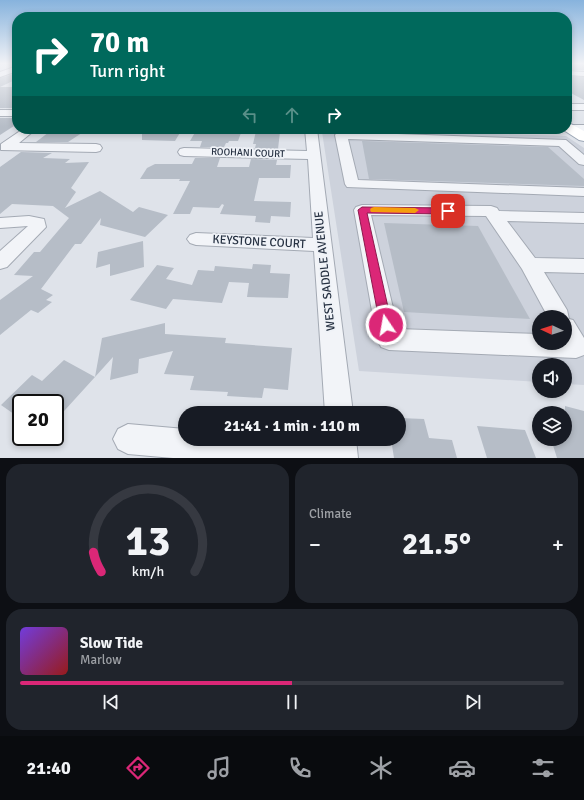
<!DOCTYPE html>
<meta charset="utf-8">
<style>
:root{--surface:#171b24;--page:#20242c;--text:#f1f3f6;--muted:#9ea1a6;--line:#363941;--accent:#db2777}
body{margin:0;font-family:Signika,sans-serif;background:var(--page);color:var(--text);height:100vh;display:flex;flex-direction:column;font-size:15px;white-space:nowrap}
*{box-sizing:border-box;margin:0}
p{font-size:13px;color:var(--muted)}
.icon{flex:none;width:22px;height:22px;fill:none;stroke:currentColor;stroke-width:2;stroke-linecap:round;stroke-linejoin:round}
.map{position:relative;height:458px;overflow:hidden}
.drawer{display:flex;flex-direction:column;gap:6px;padding:6px;background:#0d0f14;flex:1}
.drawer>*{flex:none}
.hud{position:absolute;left:12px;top:12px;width:560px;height:122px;border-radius:16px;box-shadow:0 2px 6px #0003;background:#00695c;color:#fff;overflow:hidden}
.needle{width:26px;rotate:274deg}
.buttons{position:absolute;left:532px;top:310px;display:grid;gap:8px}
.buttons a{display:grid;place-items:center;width:40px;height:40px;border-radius:50%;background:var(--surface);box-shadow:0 2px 6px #0003;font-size:20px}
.speed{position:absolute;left:12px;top:394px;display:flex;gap:8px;font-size:20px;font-weight:700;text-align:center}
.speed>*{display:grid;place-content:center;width:52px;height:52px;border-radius:50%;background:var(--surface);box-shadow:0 2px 6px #0003;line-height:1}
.speed .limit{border:2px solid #111;border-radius:6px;background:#fff;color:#111}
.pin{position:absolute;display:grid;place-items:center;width:34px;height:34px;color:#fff;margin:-17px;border-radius:8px;box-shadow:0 2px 6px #0006}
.me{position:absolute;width:44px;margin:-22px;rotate:348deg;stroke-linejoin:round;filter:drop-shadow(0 0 3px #0008)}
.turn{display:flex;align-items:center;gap:14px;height:84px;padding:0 12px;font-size:18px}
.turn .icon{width:52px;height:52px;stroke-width:2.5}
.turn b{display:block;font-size:28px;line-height:34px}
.lanes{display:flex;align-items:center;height:38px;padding:0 12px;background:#0003;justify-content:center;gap:20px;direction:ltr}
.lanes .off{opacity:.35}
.big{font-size:30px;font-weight:800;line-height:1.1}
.drawer .card{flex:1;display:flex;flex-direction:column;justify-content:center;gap:6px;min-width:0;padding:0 14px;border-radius:16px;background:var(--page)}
.drawer .dial{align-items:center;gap:0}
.dial svg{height:104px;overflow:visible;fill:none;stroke:var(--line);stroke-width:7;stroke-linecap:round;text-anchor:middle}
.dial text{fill:var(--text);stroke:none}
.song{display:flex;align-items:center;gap:12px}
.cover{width:48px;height:48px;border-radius:6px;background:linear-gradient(135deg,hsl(260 70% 55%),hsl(0 70% 35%))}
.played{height:4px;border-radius:2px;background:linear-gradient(90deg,var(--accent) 50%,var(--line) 50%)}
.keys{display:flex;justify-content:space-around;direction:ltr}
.heat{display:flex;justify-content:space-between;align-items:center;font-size:22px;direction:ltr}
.drawer .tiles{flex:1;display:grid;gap:6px;grid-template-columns:1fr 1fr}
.card:last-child{grid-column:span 2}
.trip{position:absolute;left:178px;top:406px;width:228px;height:40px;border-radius:20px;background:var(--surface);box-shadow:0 2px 6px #0003;font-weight:800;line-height:40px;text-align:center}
.dock{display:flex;height:64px;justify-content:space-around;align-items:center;background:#090b0e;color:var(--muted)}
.dock .icon{width:28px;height:28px}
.dock .active{color:var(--accent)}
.dock b{font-size:18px;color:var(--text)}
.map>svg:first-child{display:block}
.built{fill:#cdd2dc;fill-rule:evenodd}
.building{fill:#b6bdc7}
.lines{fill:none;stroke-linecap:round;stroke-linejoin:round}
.minor-casing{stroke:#a4aab4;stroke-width:2}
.major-casing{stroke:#9da8b7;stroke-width:2}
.minor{fill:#f2f4f8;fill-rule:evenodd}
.major{fill:#fff;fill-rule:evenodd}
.route{fill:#db2777;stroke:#8e194d}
.slow{fill:#f59e0b}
.labels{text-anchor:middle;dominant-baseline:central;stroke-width:3.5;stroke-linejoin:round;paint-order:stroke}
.far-street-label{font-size:10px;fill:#263142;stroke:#eff2f7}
.street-label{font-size:12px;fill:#263142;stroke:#eff2f7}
</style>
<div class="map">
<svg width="584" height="458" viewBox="0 0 584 458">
<rect width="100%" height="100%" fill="#dfe3ea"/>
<path class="built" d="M324,129L566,136L584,148V385L565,384V365H539V382L359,371L322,132ZM539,317H565V343H539Z"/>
<g class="building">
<rect x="567" y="64" width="17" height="6"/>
<polygon points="17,73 17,79 0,87 0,78"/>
<polygon points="567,76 584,77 584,100 567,91"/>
<rect x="0" y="87" width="17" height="21"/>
<polygon points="0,118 17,118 17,124 0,135"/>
<polygon points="53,129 88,129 68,142 36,142"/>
<polygon points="197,129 229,129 242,130 238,141 229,141 228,143 226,143 224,147 200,147 202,141 190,141"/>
<polygon points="142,130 181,131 175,141 142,140"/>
<polygon points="256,131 280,132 278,149 255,148 256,144 253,144"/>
<polygon points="362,141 548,147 584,179 584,186 369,179"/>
<polygon points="21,152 52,153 43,158 70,159 65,163 89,162 71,188 76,192 65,208 100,191 133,212 139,207 168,215 145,237 100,225 101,218 81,244 75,244 41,289 53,295 46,300 52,302 38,313 31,310 0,335 0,300 33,276 14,275 34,252 40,252 69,218 53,206 12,204 0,214 0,167"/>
<polygon points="195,158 220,158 217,167 249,167 251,159 277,160 276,165 291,165 290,178 259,178 254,201 291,202 290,217 271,216 270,223 255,222 256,216 220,214 224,205 222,204 219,208 193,207 190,214 173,214 190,181 179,181 180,179 140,179 147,168 155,164 192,164"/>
<polygon points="384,223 478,226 530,319 404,312"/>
<polygon points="143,241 144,267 110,276 110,264 96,268 98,252"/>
<polygon points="253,264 271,265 270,273 290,274 288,298 247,297 249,283 229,282 222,303 173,299 166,309 130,300 157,265 174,268 166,279 192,285 198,270 214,271 215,266 252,269"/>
<polygon points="165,323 165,334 226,338 225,343 292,348 288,390 264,388 262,398 227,396 228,392 190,390 194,376 164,374 173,351 139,359 138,373 110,380 113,357 95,377 102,338"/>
<polygon points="64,360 95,377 55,421 55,403 21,403 21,419 1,405 32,375 42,381"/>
<polygon points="565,406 584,411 584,458 557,458 551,439 565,439"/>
<polygon points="399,418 424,419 429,438 452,440 457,458 394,458 391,439 399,439"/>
<polygon points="477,426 525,430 536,458 487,458"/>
</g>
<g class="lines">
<defs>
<g id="minor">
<polygon points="17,66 17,71 0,77 0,72"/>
<polygon points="567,71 584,72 584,76 567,75"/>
<rect x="567" y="104" width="17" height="6"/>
<rect x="0" y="110" width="17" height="6"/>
<polygon points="567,125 584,125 584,131 563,130 562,129 567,129"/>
<polygon points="23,129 36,129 19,143 96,144 100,145 102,148 100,151 96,152 1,150 1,144"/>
<polygon points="305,129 317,129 353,413 325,413 314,251 196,245 190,243 187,239 190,235 196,233 313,238 308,159 184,156 180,155 178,152 180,149 184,148 307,151"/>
<polygon points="341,132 566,140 584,155 584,165 579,164 559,146 348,139 358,180 584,188 584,196 347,187 345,184 335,135 337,133"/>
<path d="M362,205L491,206L497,208L499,211L584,213V223L507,221L535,258L584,259V273L544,272L567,310L569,319L573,320L584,338V355L576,358L389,350L381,347L377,339L354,210L356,207ZM371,215L486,216L522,269L548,317H565V343H539V334L398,329Z"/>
<polygon points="29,216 44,219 46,227 7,267 0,269 0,251 28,226 0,228 0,218"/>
<polygon points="128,424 185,429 185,439 294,439 326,442 326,439 356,439 358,458 173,458 128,454 118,449 113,439 118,429"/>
</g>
<polygon id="major" points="567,122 584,131 584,141 579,140 562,129 567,129"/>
</defs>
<use href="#minor" class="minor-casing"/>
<use href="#major" class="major-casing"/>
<use href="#minor" class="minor"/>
<use href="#major" class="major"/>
</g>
<linearGradient id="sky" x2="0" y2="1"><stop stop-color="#87b3dd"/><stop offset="0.5" stop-color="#f1f2f6"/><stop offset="1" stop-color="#f1f2f6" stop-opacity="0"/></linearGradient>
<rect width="584" height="127" fill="url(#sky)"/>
<polygon class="route" points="362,207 448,208 452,211 448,214 367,213 392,325 390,328 386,330 382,328 380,325 358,210"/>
<polygon class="slow" points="374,207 415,208 419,210 415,213 371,212 370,210 371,208"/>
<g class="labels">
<g class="far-street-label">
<text transform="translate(248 153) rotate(2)">ROOHANI COURT</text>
</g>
<g class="street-label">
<text transform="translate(259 242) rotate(3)">KEYSTONE COURT</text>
<text transform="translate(325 271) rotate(-96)">WEST SADDLE AVENUE</text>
</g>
</g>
</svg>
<div class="buttons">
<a><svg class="needle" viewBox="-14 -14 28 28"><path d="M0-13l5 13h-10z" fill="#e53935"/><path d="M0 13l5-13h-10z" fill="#9ea1a6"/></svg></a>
<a><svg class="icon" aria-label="sound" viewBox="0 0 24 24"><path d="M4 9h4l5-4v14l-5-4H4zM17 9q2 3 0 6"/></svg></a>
<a><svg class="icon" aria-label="layers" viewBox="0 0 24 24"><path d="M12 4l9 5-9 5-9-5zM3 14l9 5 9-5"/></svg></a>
</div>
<div class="speed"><div class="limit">20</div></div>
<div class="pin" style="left:448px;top:211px;background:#d93025"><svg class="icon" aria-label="arrive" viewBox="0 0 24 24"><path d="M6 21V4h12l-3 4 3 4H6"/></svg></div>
<svg class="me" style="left:386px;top:325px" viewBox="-20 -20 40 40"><circle r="17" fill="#db2777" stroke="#fff" stroke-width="3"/><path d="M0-11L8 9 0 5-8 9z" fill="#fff"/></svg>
<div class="trip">21:41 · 1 min · 110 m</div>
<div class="hud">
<div class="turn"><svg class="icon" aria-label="right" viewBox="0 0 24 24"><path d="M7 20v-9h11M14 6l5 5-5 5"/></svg><div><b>70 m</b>Turn right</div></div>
<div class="lanes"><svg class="icon off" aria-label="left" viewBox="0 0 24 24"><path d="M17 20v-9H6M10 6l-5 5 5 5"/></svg><svg class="icon off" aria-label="ahead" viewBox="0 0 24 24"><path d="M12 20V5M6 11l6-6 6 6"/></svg><svg class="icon" aria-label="right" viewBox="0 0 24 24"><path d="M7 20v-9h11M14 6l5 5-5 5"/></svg></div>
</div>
</div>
<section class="drawer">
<div class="tiles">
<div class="card dial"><svg viewBox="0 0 100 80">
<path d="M14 69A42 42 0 1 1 86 69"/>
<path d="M14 69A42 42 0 0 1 8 54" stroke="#db2777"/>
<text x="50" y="56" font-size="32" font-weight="700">13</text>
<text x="50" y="72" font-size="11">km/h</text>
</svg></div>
<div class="card"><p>Climate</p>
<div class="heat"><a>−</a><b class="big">21.5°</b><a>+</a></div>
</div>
<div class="card">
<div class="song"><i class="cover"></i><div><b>Slow Tide</b><p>Marlow</p></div></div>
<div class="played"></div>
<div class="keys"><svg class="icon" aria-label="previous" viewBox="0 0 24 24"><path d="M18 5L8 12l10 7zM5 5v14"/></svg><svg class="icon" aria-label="pause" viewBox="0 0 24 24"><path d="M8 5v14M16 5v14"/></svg><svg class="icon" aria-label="next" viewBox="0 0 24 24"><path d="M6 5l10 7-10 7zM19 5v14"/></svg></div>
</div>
</div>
</section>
<nav class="dock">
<b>21:40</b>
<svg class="icon active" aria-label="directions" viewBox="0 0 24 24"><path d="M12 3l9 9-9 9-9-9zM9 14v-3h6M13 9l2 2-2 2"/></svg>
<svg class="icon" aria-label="music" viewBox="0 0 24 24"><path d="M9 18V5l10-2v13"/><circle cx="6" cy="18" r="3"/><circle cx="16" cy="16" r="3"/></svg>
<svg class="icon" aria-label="phone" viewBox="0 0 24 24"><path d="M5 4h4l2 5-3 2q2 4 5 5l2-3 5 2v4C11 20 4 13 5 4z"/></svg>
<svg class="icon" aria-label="climate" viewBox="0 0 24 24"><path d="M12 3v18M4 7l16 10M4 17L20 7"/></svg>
<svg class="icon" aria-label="car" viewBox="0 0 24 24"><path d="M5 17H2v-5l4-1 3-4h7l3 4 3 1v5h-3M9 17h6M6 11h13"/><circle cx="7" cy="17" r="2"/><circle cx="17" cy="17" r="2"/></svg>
<svg class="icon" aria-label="filters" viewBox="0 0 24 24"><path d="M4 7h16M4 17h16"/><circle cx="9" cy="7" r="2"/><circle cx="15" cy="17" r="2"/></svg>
</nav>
